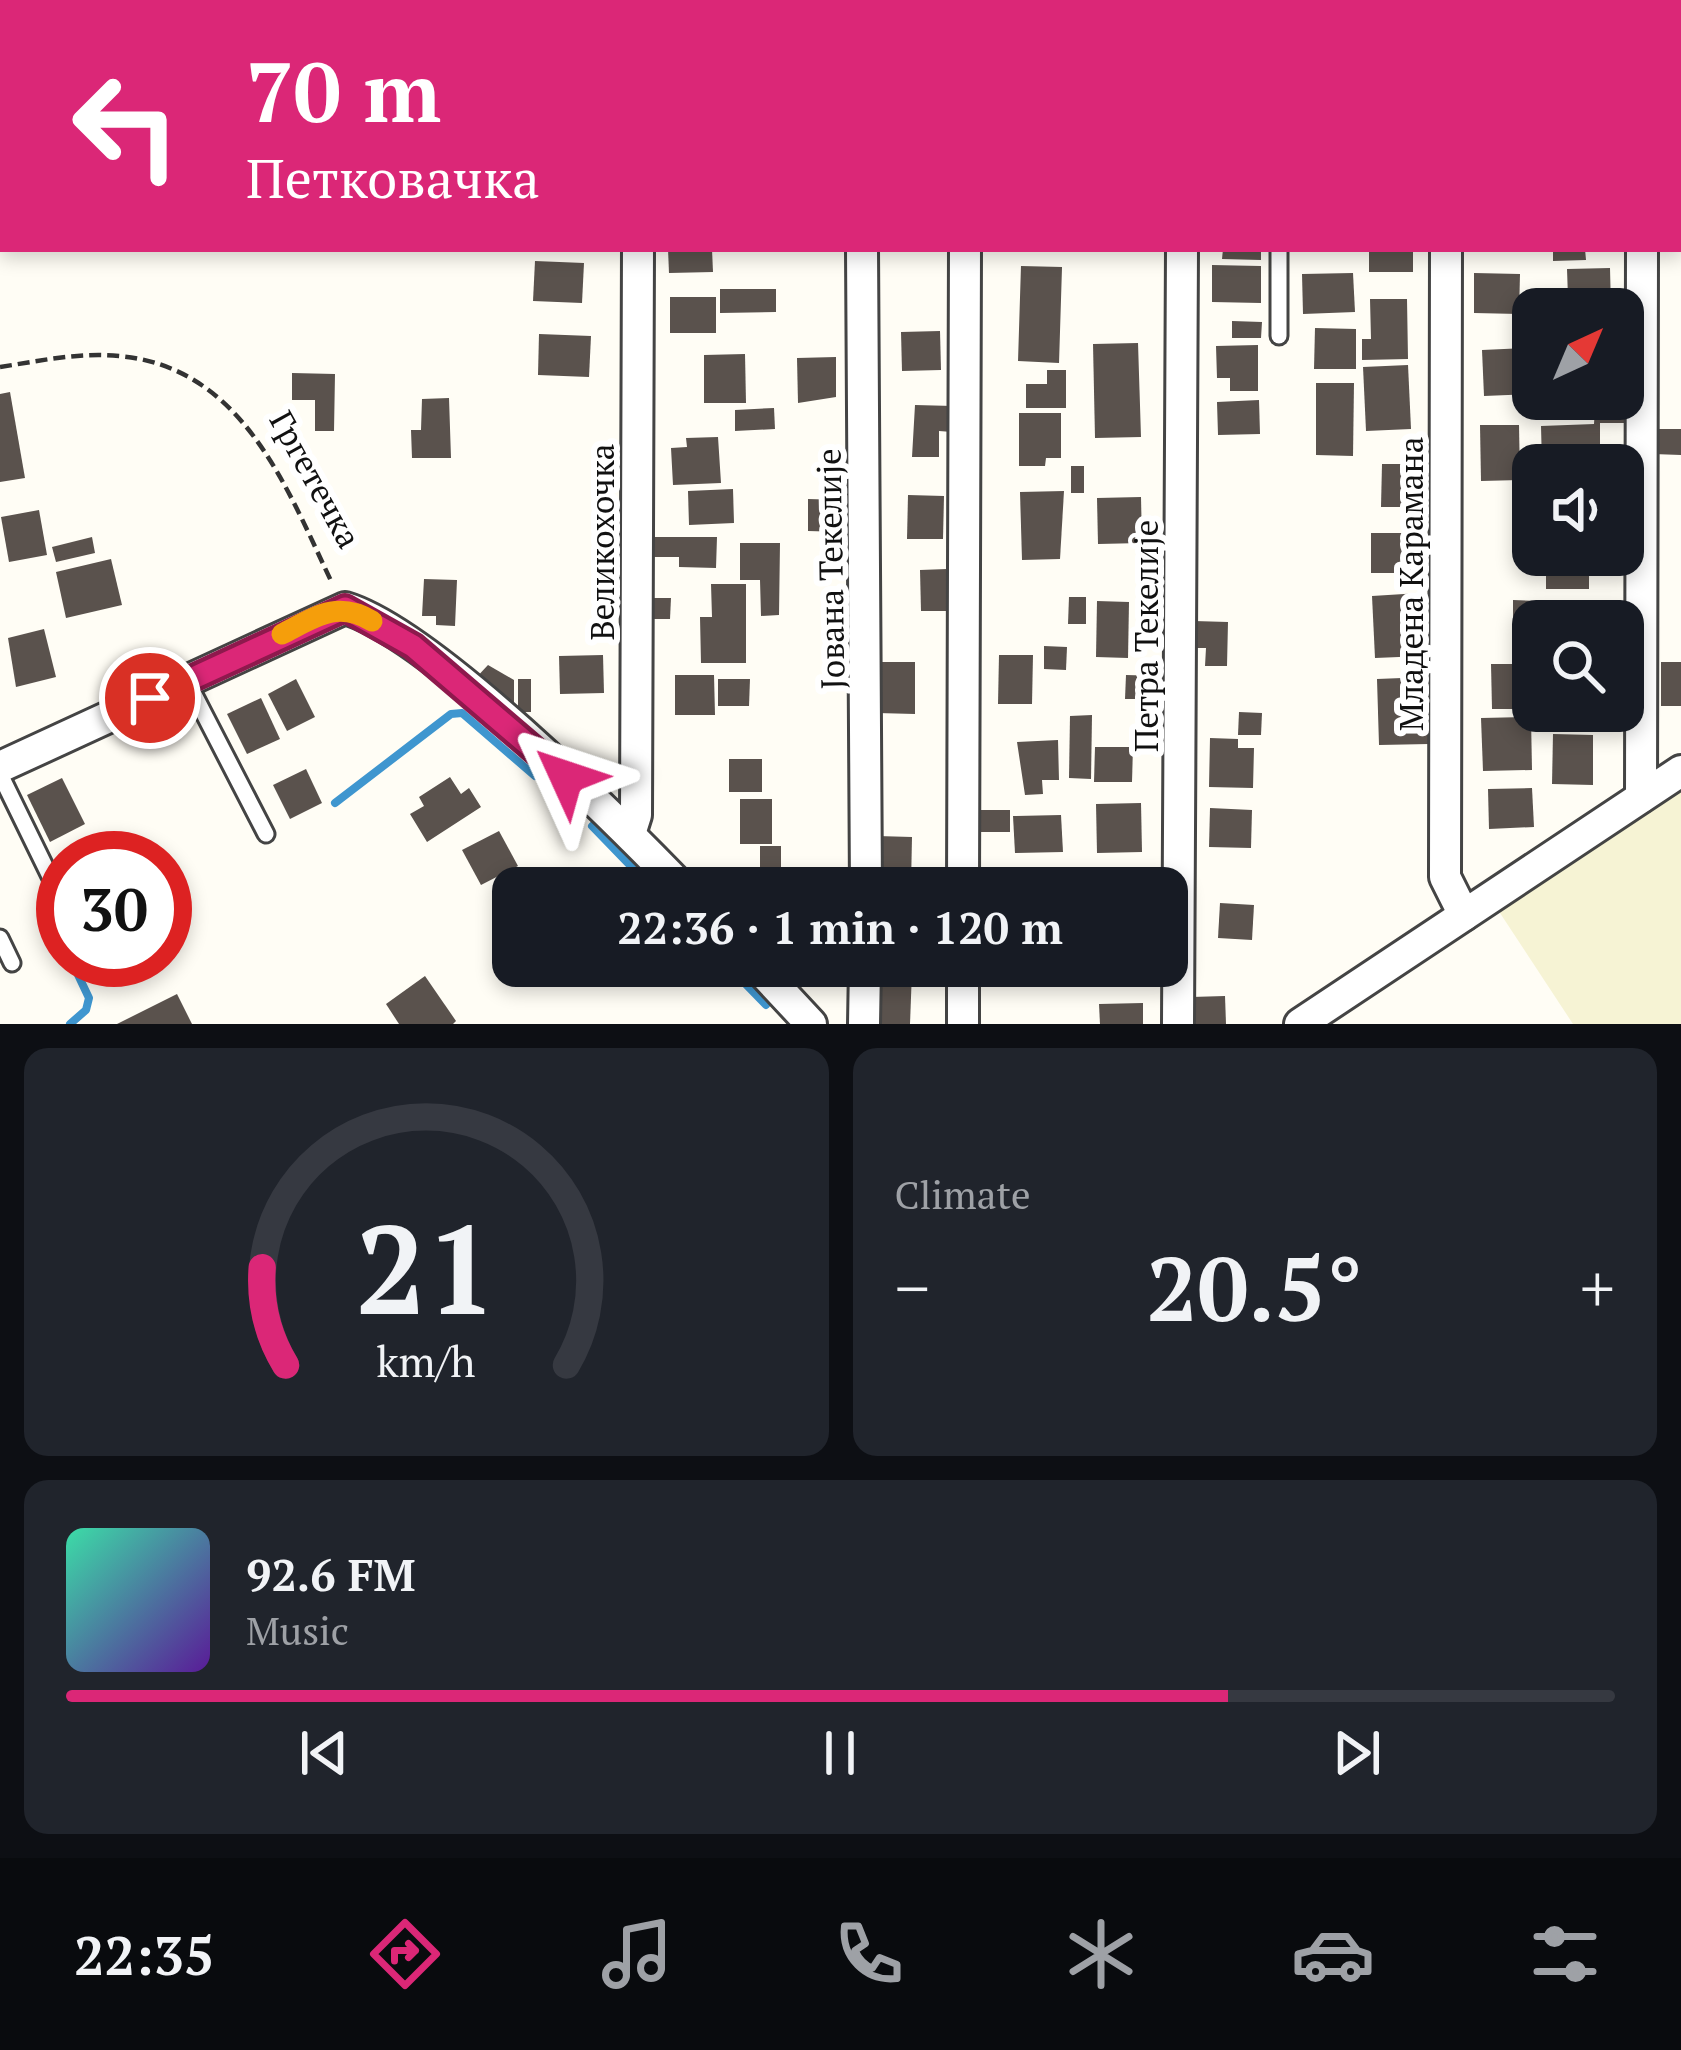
<!DOCTYPE html>
<meta charset="utf-8">
<style>
:root{--surface:#171b24;--page:#20242c;--text:#f1f3f6;--muted:#9ea1a6;--line:#363941;--accent:#db2777}
body{margin:0;font-family:"PT Serif",serif;background:var(--page);color:var(--text);height:100vh;display:flex;flex-direction:column;font-size:45px;white-space:nowrap}
*{box-sizing:border-box;margin:0}
p{font-size:39px;color:var(--muted)}
.icon{flex:none;width:66px;height:66px;fill:none;stroke:currentColor;stroke-width:2;stroke-linecap:round;stroke-linejoin:round}
.map{position:relative;height:1024px;overflow:hidden}
.sheet{display:flex;flex-direction:column;gap:24px;padding:24px;background:#0d0f14;flex:1}
.sheet>*{flex:none}
.banner{position:absolute;left:0px;top:0px;width:1683px;height:252px;box-shadow:0 6px 18px #0003;background:#db2777;color:#fff;overflow:hidden}
.needle{width:78px;rotate:44deg}
.controls{position:absolute;left:1512px;top:288px;display:grid;gap:24px}
.controls a{display:grid;place-items:center;width:132px;height:132px;border-radius:24px;background:var(--surface);box-shadow:0 6px 18px #0003;font-size:60px}
.speed{position:absolute;left:36px;top:831px;display:flex;gap:24px;font-size:60px;font-weight:700;text-align:center}
.speed>*{display:grid;place-content:center;width:156px;height:156px;border-radius:50%;background:var(--surface);box-shadow:0 6px 18px #0003;line-height:1}
.speed .limit{border:18px solid #d22;background:#fff;color:#111}
.pin{position:absolute;display:grid;place-items:center;width:102px;height:102px;color:#fff;margin:-51px;border:6px solid #fff;border-radius:50%;box-shadow:0 3px 12px #0007}
.me{position:absolute;width:132px;margin:-66px;rotate:312deg;stroke-linejoin:round;filter:drop-shadow(0 0 9px #0008)}
.turn{display:flex;align-items:center;gap:42px;height:252px;padding:0 48px;font-size:54px}
.turn .icon{width:156px;height:156px;stroke-width:2.5}
.turn b{display:block;font-size:84px;line-height:102px}
.big{font-size:90px;font-weight:700;line-height:1.1}
.sheet .tile{flex:1;display:flex;flex-direction:column;justify-content:center;gap:18px;min-width:0;padding:0 42px;border-radius:24px;background:var(--page)}
.sheet .dial{align-items:center;gap:0}
.dial svg{height:312px;overflow:visible;fill:none;stroke:var(--line);stroke-width:7;stroke-linecap:round;text-anchor:middle}
.dial text{fill:var(--text);stroke:none}
.song{display:flex;align-items:center;gap:36px}
.cover{width:144px;height:144px;border-radius:18px;background:linear-gradient(135deg,hsl(160 70% 55%),hsl(270 70% 35%))}
.played{height:12px;border-radius:6px;background:linear-gradient(90deg,var(--accent) 75%,var(--line) 75%)}
.keys{display:flex;justify-content:space-around;direction:ltr}
.heat{display:flex;justify-content:space-between;align-items:center;font-size:66px;direction:ltr}
.sheet .tiles{flex:1;display:grid;gap:24px;grid-template-columns:1fr 1fr}
.tile:last-child{grid-column:span 2}
.trip{position:absolute;left:492px;top:867px;width:696px;height:120px;border-radius:24px;background:var(--surface);box-shadow:0 6px 18px #0003;font-weight:700;line-height:120px;text-align:center}
.dock{display:flex;height:192px;justify-content:space-around;align-items:center;background:#090b0e;color:var(--muted)}
.dock .icon{width:84px;height:84px}
.dock .on{color:var(--accent)}
.dock b{font-size:54px;color:var(--text)}
.map>svg:first-child{display:block}
.farmland{fill:#f6f3d4}
.lines{fill:none;stroke-linecap:round;stroke-linejoin:round}
.stream{stroke:#3f96cf;stroke-width:8}
.building{fill:#5a524d}
.service-casing{stroke:#444;stroke-width:21}
.minor-casing{stroke:#444;stroke-width:36}
.path{stroke:#333;stroke-width:4.5;stroke-dasharray:12 6;stroke-linecap:butt}
.service{stroke:#fff;stroke-width:15}
.minor{stroke:#fff;stroke-width:30}
.route-casing{stroke:#8e194d;stroke-width:30}
.route{stroke:#db2777;stroke-width:21}
.slow{stroke:#f59e0b;stroke-width:21}
.labels{text-anchor:middle;dominant-baseline:central;stroke-width:12;stroke-linejoin:round;paint-order:stroke}
.street-label{font-size:33px;fill:#111;stroke:#fff}
</style>
<div class="map">
<svg width="1681" height="1024" viewBox="0 0 1681 1024">
<rect width="100%" height="100%" fill="#fffdf5"/>
<polygon class="farmland" points="1681,776 1681,1024 1573,1024 1498,910"/>
<g class="lines">
<g class="stream">
<polyline points="335,803 451,714 462,713 535,776"/>
<polyline points="592,826 652,888"/>
<polyline points="728,966 766,1005"/>
<polyline points="70,1024 86,1010 89,998 71,960"/>
</g>
</g>
<g class="building">
<polygon points="668,249 712,249 713,272 669,273"/>
<polygon points="1223,249 1261,249 1261,260 1222,259"/>
<rect x="1369" y="249" width="44" height="23"/>
<polygon points="1553,249 1585,249 1586,260 1553,261"/>
<polygon points="535,261 584,263 582,303 533,301"/>
<polygon points="1212,265 1261,266 1261,303 1212,302"/>
<polygon points="1021,266 1062,267 1059,363 1018,361"/>
<polygon points="1610,268 1611,309 1579,309 1579,298 1568,298 1567,269"/>
<polygon points="1353,273 1355,312 1303,314 1302,274"/>
<polygon points="1474,273 1520,274 1519,314 1474,313"/>
<polygon points="720,289 776,289 776,312 720,313"/>
<rect x="670" y="297" width="46" height="36"/>
<polygon points="1370,299 1407,299 1408,359 1362,360 1362,339 1371,339"/>
<polygon points="1232,321 1262,322 1261,338 1232,338"/>
<polygon points="1315,328 1356,329 1356,369 1314,369"/>
<polygon points="940,331 941,370 902,371 901,332"/>
<polygon points="539,334 591,336 589,377 538,375"/>
<polygon points="1138,343 1141,437 1095,438 1093,344"/>
<polygon points="1258,345 1258,391 1230,391 1230,378 1217,378 1216,346"/>
<polygon points="1528,348 1529,394 1484,396 1482,350"/>
<polygon points="745,354 746,403 704,403 704,355"/>
<polygon points="836,357 836,397 798,403 797,358"/>
<polygon points="1408,365 1411,429 1366,431 1363,367"/>
<polygon points="1047,370 1066,370 1066,408 1026,408 1026,384 1047,384"/>
<polygon points="292,373 335,374 334,431 315,431 315,400 292,400"/>
<polygon points="1316,383 1354,383 1353,456 1316,455"/>
<polygon points="10,392 25,478 0,482 0,394"/>
<polygon points="449,398 451,458 412,458 411,430 421,430 422,399"/>
<polygon points="1550,399 1596,399 1597,405 1553,413"/>
<polygon points="1259,400 1260,434 1218,435 1217,402"/>
<polygon points="915,405 953,406 952,432 939,431 939,457 912,457"/>
<polygon points="1595,407 1624,408 1624,423 1600,423 1600,465 1542,465 1541,426 1594,424"/>
<polygon points="774,408 775,429 735,431 735,410"/>
<polygon points="1019,413 1061,413 1061,458 1046,458 1045,466 1019,466"/>
<polygon points="1480,425 1519,425 1520,480 1481,481"/>
<polygon points="1653,429 1681,429 1681,455 1653,454"/>
<polygon points="718,437 721,483 673,485 671,448 687,447 686,438"/>
<polygon points="1382,464 1423,464 1423,507 1381,507"/>
<rect x="1071" y="466" width="13" height="27"/>
<polygon points="733,489 734,523 689,525 688,491"/>
<polygon points="1064,491 1060,559 1022,560 1020,492"/>
<polygon points="908,495 944,496 943,539 907,539"/>
<polygon points="1141,497 1142,543 1098,544 1097,498"/>
<polygon points="808,499 843,500 843,532 808,531"/>
<polygon points="39,510 47,555 9,562 1,517"/>
<polygon points="1371,533 1411,533 1412,573 1371,573"/>
<polygon points="92,537 95,553 56,562 52,547"/>
<polygon points="648,537 717,537 716,568 679,567 679,557 648,557"/>
<polygon points="740,543 780,543 779,615 761,616 760,580 740,580"/>
<rect x="1546" y="555" width="43" height="34"/>
<polygon points="111,559 122,605 66,618 56,572"/>
<polygon points="947,569 948,611 921,611 920,570"/>
<polygon points="424,579 457,580 455,626 436,625 436,616 422,616"/>
<polygon points="711,584 746,584 746,663 701,663 700,617 712,617"/>
<polygon points="1420,593 1423,656 1375,658 1372,596"/>
<polygon points="1069,597 1086,597 1086,624 1068,624"/>
<polygon points="647,598 671,598 670,619 647,619"/>
<polygon points="1513,600 1540,601 1533,632 1513,631"/>
<polygon points="1097,601 1129,602 1128,658 1096,657"/>
<polygon points="1194,621 1228,622 1227,666 1205,666 1206,648 1194,648"/>
<polygon points="44,629 56,677 16,687 8,638"/>
<polygon points="1044,646 1067,647 1066,670 1044,669"/>
<polygon points="603,655 604,693 560,694 559,656"/>
<polygon points="999,655 1033,655 1032,704 998,704"/>
<polygon points="877,662 915,662 915,714 877,713"/>
<rect x="1661" y="662" width="20" height="44"/>
<polygon points="1491,664 1533,664 1533,709 1492,709"/>
<polygon points="488,665 514,680 514,712 474,680"/>
<polygon points="675,675 714,675 715,715 675,715"/>
<polygon points="1126,675 1162,676 1162,699 1125,699"/>
<polygon points="1427,677 1429,744 1379,745 1377,679"/>
<polygon points="296,679 315,717 287,731 268,694"/>
<rect x="518" y="679" width="13" height="33"/>
<polygon points="718,679 750,679 749,706 718,706"/>
<polygon points="261,698 280,739 247,754 227,714"/>
<polygon points="1553,711 1603,711 1602,729 1552,728"/>
<polygon points="1239,712 1262,713 1261,735 1238,735"/>
<polygon points="1092,715 1091,779 1069,778 1070,716"/>
<polygon points="1531,717 1532,770 1483,771 1481,718"/>
<polygon points="1553,734 1593,735 1593,785 1552,784"/>
<polygon points="1210,738 1238,739 1238,748 1254,748 1253,788 1209,787"/>
<polygon points="1058,740 1059,780 1042,780 1043,794 1025,795 1017,742"/>
<polygon points="1095,747 1133,747 1132,782 1094,782"/>
<rect x="729" y="759" width="33" height="33"/>
<polygon points="306,769 322,803 290,819 273,785"/>
<polygon points="450,777 461,794 469,788 481,807 427,842 410,814 424,806 419,797"/>
<polygon points="62,778 85,824 50,842 27,795"/>
<polygon points="1532,788 1534,827 1489,829 1488,789"/>
<rect x="740" y="799" width="32" height="45"/>
<polygon points="1141,803 1142,852 1097,853 1096,804"/>
<polygon points="1210,808 1252,810 1251,848 1209,847"/>
<rect x="978" y="810" width="32" height="22"/>
<polygon points="1061,815 1063,852 1015,853 1013,816"/>
<polygon points="499,831 518,866 481,885 462,850"/>
<polygon points="877,836 912,837 911,885 875,883"/>
<rect x="760" y="846" width="21" height="30"/>
<polygon points="1220,903 1254,905 1252,940 1218,938"/>
<polygon points="1002,966 1058,966 1059,977 1003,980"/>
<polygon points="876,971 912,971 910,1024 875,1024"/>
<polygon points="425,976 456,1021 453,1024 399,1024 386,1004"/>
<polygon points="177,994 192,1024 117,1024"/>
<polygon points="1225,996 1226,1024 1192,1024 1191,997"/>
<polygon points="1143,1003 1143,1024 1100,1024 1099,1004"/>
</g>
<g class="lines">
<defs>
<g id="service">
<polyline points="1280,3 1280,0"/>
<polyline points="1279,336 1279,249"/>
<polyline points="187,681 266,834"/>
<polyline points="0,774 63,903"/>
<polyline points="0,938 12,963"/>
</g>
<g id="minor">
<polyline points="638,3 638,0"/>
<polyline points="868,3 868,0"/>
<polyline points="966,3 966,0"/>
<polyline points="1183,3 1183,0"/>
<polyline points="1444,3 1444,0"/>
<polyline points="1643,3 1643,0"/>
<polyline points="862,249 866,888"/>
<polyline points="1446,249 1445,877 1464,915"/>
<path d="M0,767L345,608C430,633 615,819 682,888"/>
<polyline points="1641,797 1642,249"/>
<polyline points="630,834 636,815 638,249"/>
<polyline points="963,888 965,249"/>
<polyline points="757,966 811,1024"/>
<polyline points="864,1024 865,966"/>
<polyline points="963,1024 963,966"/>
<polyline points="1178,1024 1182,249"/>
<polyline points="1300,1024 1681,771"/>
</g>
</defs>
<use href="#service" class="service-casing"/>
<use href="#minor" class="minor-casing"/>
<path class="path" d="M0,367C39,361 79,352 119,356C242,367 286,486 332,583"/>
<use href="#service" class="service"/>
<use href="#minor" class="minor"/>
</g>
<g class="lines">
<defs>
<polyline id="route" points="150,698 345,608 413,646 566,777"/>
</defs>
<use href="#route" class="route-casing"/>
<use href="#route" class="route"/>
<path class="slow" d="M282,634C315,617 337,600 372,621"/>
</g>
<g class="labels">
<g class="street-label">
<text transform="translate(316 479) rotate(61)">Гргетечка</text>
<text transform="translate(601 542) rotate(-90)">Великохочка</text>
<text transform="translate(830 569) rotate(-91)">Јована Текелије</text>
<text transform="translate(1410 584) rotate(-90)">Младена Карамана</text>
<text transform="translate(1145 636) rotate(-90)">Петра Текелије</text>
</g>
</g>
</svg>
<div class="controls">
<a><svg class="needle" viewBox="-14 -14 28 28"><path d="M0-13l5 13h-10z" fill="#e53935"/><path d="M0 13l5-13h-10z" fill="#9ea1a6"/></svg></a>
<a><svg class="icon" aria-label="sound" viewBox="0 0 24 24"><path d="M4 9h4l5-4v14l-5-4H4zM17 9q2 3 0 6"/></svg></a>
<a><svg class="icon" aria-label="search" viewBox="0 0 24 24"><circle cx="10" cy="10" r="6"/><path d="M15 15l6 6"/></svg></a>
</div>
<div class="speed"><div class="limit">30</div></div>
<div class="pin" style="left:150px;top:698px;background:#d93025"><svg class="icon" aria-label="arrive" viewBox="0 0 24 24"><path d="M6 21V4h12l-3 4 3 4H6"/></svg></div>
<svg class="me" style="left:566px;top:777px" viewBox="-20 -20 40 40"><path d="M0-17L14 15 0 8-14 15z" fill="#db2777" stroke="#fff" stroke-width="4"/></svg>
<div class="trip">22:36 · 1 min · 120 m</div>
<div class="banner">
<div class="turn"><svg class="icon" aria-label="left" viewBox="0 0 24 24"><path d="M17 20v-9H6M10 6l-5 5 5 5"/></svg><div><b>70 m</b>Петковачка</div></div>
</div>
</div>
<section class="sheet">
<div class="tiles">
<div class="tile dial"><svg viewBox="0 0 100 80">
<path d="M14 69A42 42 0 1 1 86 69"/>
<path d="M14 69A42 42 0 0 1 8 44" stroke="#db2777"/>
<text x="50" y="56" font-size="32" font-weight="700">21</text>
<text x="50" y="72" font-size="11">km/h</text>
</svg></div>
<div class="tile"><p>Climate</p>
<div class="heat"><a>−</a><b class="big">20.5°</b><a>+</a></div>
</div>
<div class="tile">
<div class="song"><i class="cover"></i><div><b>92.6 FM</b><p>Music</p></div></div>
<div class="played"></div>
<div class="keys"><svg class="icon" aria-label="previous" viewBox="0 0 24 24"><path d="M18 5L8 12l10 7zM5 5v14"/></svg><svg class="icon" aria-label="pause" viewBox="0 0 24 24"><path d="M8 5v14M16 5v14"/></svg><svg class="icon" aria-label="next" viewBox="0 0 24 24"><path d="M6 5l10 7-10 7zM19 5v14"/></svg></div>
</div>
</div>
</section>
<nav class="dock">
<b>22:35</b>
<svg class="icon on" aria-label="directions" viewBox="0 0 24 24"><path d="M12 3l9 9-9 9-9-9zM9 14v-3h6M13 9l2 2-2 2"/></svg>
<svg class="icon" aria-label="music" viewBox="0 0 24 24"><path d="M9 18V5l10-2v13"/><circle cx="6" cy="18" r="3"/><circle cx="16" cy="16" r="3"/></svg>
<svg class="icon" aria-label="phone" viewBox="0 0 24 24"><path d="M5 4h4l2 5-3 2q2 4 5 5l2-3 5 2v4C11 20 4 13 5 4z"/></svg>
<svg class="icon" aria-label="climate" viewBox="0 0 24 24"><path d="M12 3v18M4 7l16 10M4 17L20 7"/></svg>
<svg class="icon" aria-label="car" viewBox="0 0 24 24"><path d="M5 17H2v-5l4-1 3-4h7l3 4 3 1v5h-3M9 17h6M6 11h13"/><circle cx="7" cy="17" r="2"/><circle cx="17" cy="17" r="2"/></svg>
<svg class="icon" aria-label="filters" viewBox="0 0 24 24"><path d="M4 7h16M4 17h16"/><circle cx="9" cy="7" r="2"/><circle cx="15" cy="17" r="2"/></svg>
</nav>
